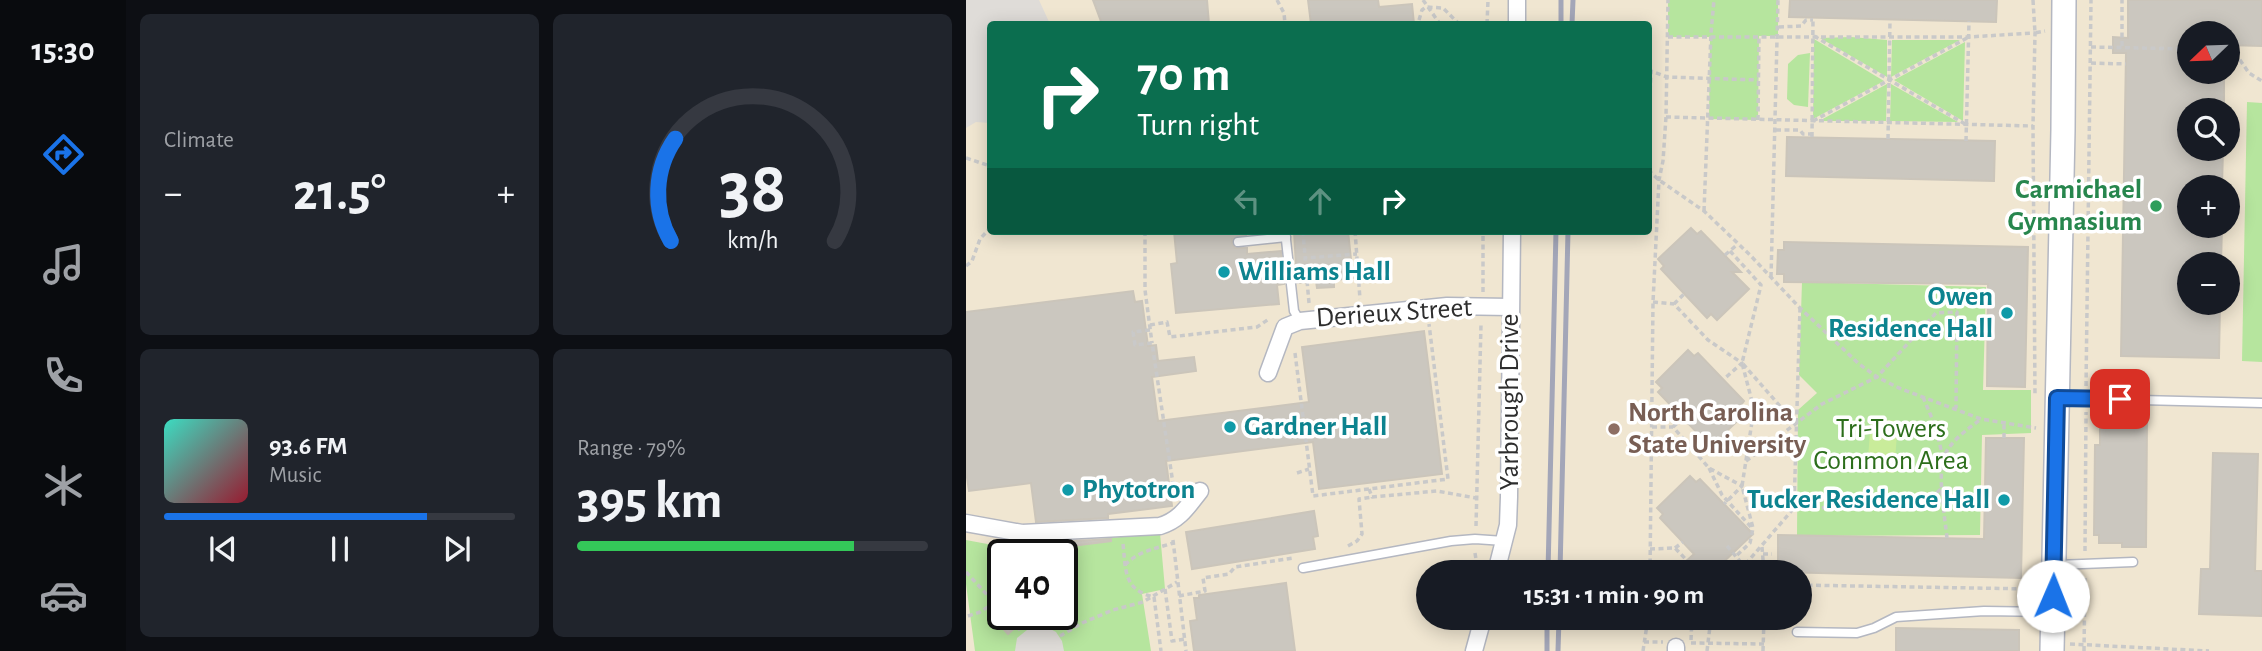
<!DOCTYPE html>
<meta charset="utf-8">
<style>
:root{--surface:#171b24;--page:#20242c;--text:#f1f3f6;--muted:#9ea1a6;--line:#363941;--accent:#1a73e8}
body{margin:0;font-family:"Alegreya Sans",sans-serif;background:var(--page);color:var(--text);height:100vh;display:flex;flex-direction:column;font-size:26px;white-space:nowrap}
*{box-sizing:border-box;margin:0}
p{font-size:23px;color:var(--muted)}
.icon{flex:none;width:38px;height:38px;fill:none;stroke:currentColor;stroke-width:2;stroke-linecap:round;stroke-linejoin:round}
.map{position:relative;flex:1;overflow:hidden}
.side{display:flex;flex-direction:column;gap:14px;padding:14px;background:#0d0f14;width:840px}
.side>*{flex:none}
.top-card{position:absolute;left:21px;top:21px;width:665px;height:214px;border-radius:7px;box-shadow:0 4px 18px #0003;background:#0b6e4f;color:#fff;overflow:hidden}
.needle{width:46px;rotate:247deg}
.fabs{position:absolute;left:1211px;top:21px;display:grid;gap:14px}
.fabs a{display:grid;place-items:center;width:63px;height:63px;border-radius:50%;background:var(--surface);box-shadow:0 4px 18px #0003;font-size:35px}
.speed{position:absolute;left:21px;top:539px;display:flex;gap:14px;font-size:35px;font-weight:700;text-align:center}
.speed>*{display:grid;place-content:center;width:91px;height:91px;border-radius:50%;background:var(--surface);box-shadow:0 4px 18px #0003;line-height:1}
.speed .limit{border:4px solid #111;border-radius:10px;background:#fff;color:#111}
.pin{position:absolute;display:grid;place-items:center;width:60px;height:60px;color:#fff;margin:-30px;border-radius:14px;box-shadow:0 4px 10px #0006}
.me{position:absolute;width:77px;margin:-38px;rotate:1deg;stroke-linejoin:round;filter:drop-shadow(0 0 5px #0008)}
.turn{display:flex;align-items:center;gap:24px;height:147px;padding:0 35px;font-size:32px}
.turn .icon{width:91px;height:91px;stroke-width:2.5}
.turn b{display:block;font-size:49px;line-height:60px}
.lanes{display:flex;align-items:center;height:66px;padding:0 35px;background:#0003;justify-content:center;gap:35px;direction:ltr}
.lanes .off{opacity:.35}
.big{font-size:52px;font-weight:700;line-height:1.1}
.side .tile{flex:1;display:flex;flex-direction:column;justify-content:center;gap:10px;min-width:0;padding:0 24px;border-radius:10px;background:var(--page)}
.side .dial{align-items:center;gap:0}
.dial svg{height:182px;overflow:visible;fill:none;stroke:var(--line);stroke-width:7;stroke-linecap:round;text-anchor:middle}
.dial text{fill:var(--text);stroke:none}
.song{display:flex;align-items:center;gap:21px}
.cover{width:84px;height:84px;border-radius:10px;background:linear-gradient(135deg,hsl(170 70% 55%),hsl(350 70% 35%))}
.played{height:7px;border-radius:4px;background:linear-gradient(90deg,var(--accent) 75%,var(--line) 75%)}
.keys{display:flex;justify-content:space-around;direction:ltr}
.heat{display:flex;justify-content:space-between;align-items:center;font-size:38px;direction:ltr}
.charge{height:10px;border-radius:5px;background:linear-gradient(90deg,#34c759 79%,var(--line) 0)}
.side .tiles{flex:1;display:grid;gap:14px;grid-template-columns:repeat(2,1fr)}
.trip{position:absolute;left:450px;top:560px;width:396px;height:70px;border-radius:35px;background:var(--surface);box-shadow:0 4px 18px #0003;font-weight:700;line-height:70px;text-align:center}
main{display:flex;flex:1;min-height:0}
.tabs{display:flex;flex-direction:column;width:126px;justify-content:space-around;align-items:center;background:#090b0e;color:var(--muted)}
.tabs .icon{width:49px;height:49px}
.tabs .on{color:var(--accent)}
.tabs b{font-size:32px;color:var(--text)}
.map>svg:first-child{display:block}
.education{fill:#f0e6d1;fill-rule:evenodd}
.green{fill:#b6e59e;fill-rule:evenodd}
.pitch{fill:#c9ec9a}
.plaza{fill:#dfdcd8}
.building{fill:#cbc7bf;stroke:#cbc5ba;stroke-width:2}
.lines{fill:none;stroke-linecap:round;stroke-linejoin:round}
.lane-casing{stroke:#b4b7c1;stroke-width:11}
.street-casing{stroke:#b4b7c1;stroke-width:19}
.secondary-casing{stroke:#b4b7c1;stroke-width:26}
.path{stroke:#c9c9c9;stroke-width:3.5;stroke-dasharray:5 3.5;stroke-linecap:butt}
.lane{stroke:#fff;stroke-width:8}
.street{stroke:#fff;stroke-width:16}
.secondary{stroke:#fff;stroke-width:23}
.rail{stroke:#a3a6b8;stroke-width:5}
.route-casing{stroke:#114b97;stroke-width:18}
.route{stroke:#1a73e8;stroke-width:12}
.leisure-dot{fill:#2e9e5b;stroke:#fff;stroke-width:2.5}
.culture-dot{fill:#0f9aa8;stroke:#fff;stroke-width:2.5}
.education-dot{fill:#8d6e63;stroke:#fff;stroke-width:2.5}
.labels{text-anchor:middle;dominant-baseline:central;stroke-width:7;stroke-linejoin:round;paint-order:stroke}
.leisure-label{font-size:28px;font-weight:bold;fill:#27864d;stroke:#fff;text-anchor:end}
.culture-label{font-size:28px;font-weight:bold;fill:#0d838f;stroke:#fff;text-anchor:start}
.street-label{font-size:28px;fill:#2e2e2e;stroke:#fff}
.education-label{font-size:28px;font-weight:bold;fill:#785e54;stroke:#fff;text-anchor:start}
.park-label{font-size:28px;fill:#2c6e1b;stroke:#fff}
</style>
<main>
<nav class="tabs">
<b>15:30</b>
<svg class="icon on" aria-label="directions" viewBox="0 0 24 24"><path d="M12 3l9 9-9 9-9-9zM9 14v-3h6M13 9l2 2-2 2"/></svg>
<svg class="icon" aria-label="music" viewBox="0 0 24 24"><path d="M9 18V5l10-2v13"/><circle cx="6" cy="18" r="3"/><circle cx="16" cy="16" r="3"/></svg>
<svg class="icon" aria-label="phone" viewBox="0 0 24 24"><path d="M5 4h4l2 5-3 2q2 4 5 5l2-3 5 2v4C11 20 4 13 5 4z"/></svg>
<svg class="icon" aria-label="climate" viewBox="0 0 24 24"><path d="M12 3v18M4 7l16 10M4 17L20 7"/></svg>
<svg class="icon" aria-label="car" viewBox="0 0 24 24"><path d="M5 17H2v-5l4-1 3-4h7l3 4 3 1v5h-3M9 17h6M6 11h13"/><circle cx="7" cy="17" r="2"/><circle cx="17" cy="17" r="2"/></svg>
</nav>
<section class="side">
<div class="tiles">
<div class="tile"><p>Climate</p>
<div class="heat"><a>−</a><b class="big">21.5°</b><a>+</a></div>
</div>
<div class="tile dial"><svg viewBox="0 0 100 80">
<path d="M14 69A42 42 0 1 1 86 69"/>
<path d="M14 69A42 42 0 0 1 16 24" stroke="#1a73e8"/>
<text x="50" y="56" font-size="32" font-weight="700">38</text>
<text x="50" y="72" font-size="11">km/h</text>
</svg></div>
<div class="tile">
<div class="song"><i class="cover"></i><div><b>93.6 FM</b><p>Music</p></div></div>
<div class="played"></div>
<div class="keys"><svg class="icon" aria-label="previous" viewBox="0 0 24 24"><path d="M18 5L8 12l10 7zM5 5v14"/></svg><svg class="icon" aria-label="pause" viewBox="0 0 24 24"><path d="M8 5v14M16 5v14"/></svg><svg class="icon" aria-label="next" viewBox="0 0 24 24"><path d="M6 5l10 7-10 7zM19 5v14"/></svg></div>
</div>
<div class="tile"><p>Range · 79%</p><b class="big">395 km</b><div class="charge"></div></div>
</div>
</section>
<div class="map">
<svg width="1296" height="651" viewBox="0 0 1296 651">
<rect width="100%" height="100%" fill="#efe9e1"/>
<path class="education" d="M0,0H1296V651H0ZM24,24H682V231H24ZM1223,33H1262V72H1223ZM1223,110H1262V149H1223ZM1223,187H1262V226H1223ZM1223,264H1262V303H1223ZM37,555H96V614H37ZM462,572H833V618H462Z"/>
<g class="green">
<polygon points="702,0 812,0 812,36 793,36 792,120 743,119 744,37 702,37"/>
<polygon points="885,37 921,40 921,77 854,38"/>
<polygon points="848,39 918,81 847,119"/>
<polygon points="926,40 994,40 925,77"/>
<polygon points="999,42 997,121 928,80"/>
<polygon points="844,53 842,107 828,105 821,99 822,64 832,55"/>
<polygon points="921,84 920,121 853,121"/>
<polygon points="925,84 992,122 924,121"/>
<polygon points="1281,102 1296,103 1296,362 1276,361"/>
<polygon points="836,282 1020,287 1017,390 1065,390 1065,433 1016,435 1014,535 831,536 832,410 851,393 833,375"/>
<path d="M194,533L199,589L176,594L185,651H9L0,584V540L32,546H66ZM37,555H96V614H37Z"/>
</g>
<polygon class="pitch" points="905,419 932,421 928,473 901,471"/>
<g class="plaza">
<polygon points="0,0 73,0 84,24 24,24 24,123 10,122 0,128"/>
<polygon points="66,626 81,627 90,632 96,641 98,651 49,651 51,638"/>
</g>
<g class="building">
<polygon points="127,0 241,0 243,24 136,24"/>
<polygon points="342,0 412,0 413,7 446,4 448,24 345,24"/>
<polygon points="824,0 1031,0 1030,22 823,17"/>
<polygon points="1162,0 1296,0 1296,46 1262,45 1262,33 1223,33 1223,72 1258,75 1258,110 1223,110 1223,149 1257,149 1256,187 1223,187 1223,226 1256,226 1255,264 1223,264 1223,303 1254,303 1253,358 1155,356 1160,53 1147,53 1147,37 1162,38"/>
<polygon points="821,137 1029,141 1028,181 820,176"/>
<polygon points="725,228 731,234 735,231 775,272 766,272 783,289 751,320 745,314 741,318 695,269 698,266 692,259"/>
<polygon points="208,231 279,231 280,235 266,239 266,243 269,248 281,248 281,254 315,251 318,284 311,285 313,304 210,313 205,264 211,263"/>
<polygon points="328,231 382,231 387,278 368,280 368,287 351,288 350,281 331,283"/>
<polygon points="818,242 1062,247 1059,387 1021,386 1022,284 818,282 818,274 811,274 812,250 818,250"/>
<polygon points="167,291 169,302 176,301 182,346 190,345 192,361 228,357 230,371 186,377 192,421 343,402 336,347 458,331 476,474 353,489 347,442 200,461 206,506 142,514 142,518 70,522 65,483 3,491 0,471 0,312"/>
<polygon points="722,350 728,356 732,353 778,401 775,405 781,412 748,443 742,437 738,440 692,392 696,388 690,382"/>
<polygon points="1157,416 1179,417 1179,420 1181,420 1180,547 1156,547 1156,543 1133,543 1133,535 1128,535 1129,445 1134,445 1134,420 1157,420"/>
<polygon points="1020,438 1058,438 1055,578 812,572 812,535 1018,539"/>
<polygon points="1247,453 1292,454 1289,571 1296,571 1296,616 1233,614 1235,569 1244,569"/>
<polygon points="724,476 730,482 734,479 787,534 750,569 744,562 733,572 708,572 728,554 694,518 697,514 691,508"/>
<polygon points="348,511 352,536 347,537 349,549 226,569 220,532"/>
<polygon points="145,539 145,541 74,550 73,543"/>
<polygon points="320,583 329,651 228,651 224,621 231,620 228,598 233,598 233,595"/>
<polygon points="24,614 64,614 42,634"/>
<polygon points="930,628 1053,630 1053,651 930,651"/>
</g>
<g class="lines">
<defs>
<g id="lane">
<polyline points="319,231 328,311 334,321"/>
<polyline points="272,242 320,237"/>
<polyline points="1093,398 1296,403"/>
<polyline points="1091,565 1167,562"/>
<polyline points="337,568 485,541 509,539 538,541"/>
<polyline points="831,632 891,633 908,628 930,617 1018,611 1084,612"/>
</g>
<g id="street">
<polyline points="551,24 551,0"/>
<polyline points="302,373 319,327 334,321 481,306 544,307"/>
<path d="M0,523L56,533L194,526C214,520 222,506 234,491"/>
<polyline points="530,572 542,525 543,497 546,231"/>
<polyline points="508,651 517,618"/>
<polyline points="710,651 710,647"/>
</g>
<polyline id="secondary" points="1086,651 1097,130 1098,0"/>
</defs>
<use href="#lane" class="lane-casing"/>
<use href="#street" class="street-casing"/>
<use href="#secondary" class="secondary-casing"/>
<g class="path">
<polyline points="311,0 318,13 319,24"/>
<polyline points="457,0 474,24"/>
<polyline points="1067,0 1069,33 1079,31"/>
<polyline points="453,20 456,10 460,7 477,8 493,24"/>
<polyline points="521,24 522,0"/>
<polyline points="813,27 835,26 840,20 847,20"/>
<polyline points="848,36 999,124"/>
<polyline points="702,37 1002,37 1069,33 1067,126 1069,396"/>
<polyline points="1156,46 1156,0"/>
<polyline points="1125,47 1223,49"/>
<polyline points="1262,50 1267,50 1283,73 1296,81"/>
<polyline points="1125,63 1160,64"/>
<polyline points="682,70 701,77 792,80"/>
<polyline points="700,117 1067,126"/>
<polyline points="792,120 793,36"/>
<polyline points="847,121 1001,38"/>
<polyline points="810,130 834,130 837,134 846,134"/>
<polyline points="846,137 847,18"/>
<polyline points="922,139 924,20"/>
<polyline points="1000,141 1003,21"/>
<polyline points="682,142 685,71"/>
<polyline points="0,158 24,166"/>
<polyline points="682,170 693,180 738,211 784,255 834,308 893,364 911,377 933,388 1015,419 1070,428"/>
<polyline points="738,211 745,33 748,0"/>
<polyline points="179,231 179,290 186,343"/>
<polyline points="337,231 339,257"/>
<polyline points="389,231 394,299"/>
<polyline points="764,251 795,285 776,363 788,409 776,486 787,528 784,543 770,556"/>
<polyline points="759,255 772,244"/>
<polyline points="0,266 6,261 14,239 24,228"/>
<polyline points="805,277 812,0"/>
<polyline points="517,292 517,231"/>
<polyline points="687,302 708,304 742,340 776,363 758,379"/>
<polyline points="343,303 339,258 391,254"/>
<polyline points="708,304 718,294"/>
<polyline points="184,325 201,322 204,337 291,327 303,319"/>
<polyline points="184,330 167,332 169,345 186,343 209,497"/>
<polyline points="329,353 347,496 482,479 463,324"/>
<polyline points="777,364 828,422"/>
<polyline points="1120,386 1125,0"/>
<polyline points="957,397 970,428 977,458"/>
<polyline points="686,427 707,427 743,468 776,486 758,504"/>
<polyline points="707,427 717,418"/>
<polyline points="1038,438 1038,423"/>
<polyline points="780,461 856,404 911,377 970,313 991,312 990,408"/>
<polyline points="743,468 756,495 785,527"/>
<polyline points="331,473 343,469"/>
<polyline points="403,489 406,497 471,491 510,498"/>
<polyline points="828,508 834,308"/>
<polyline points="510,526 515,324"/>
<path d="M981,538C979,519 972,477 977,460C982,442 1002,429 1015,419"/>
<polyline points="207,540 220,651"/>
<path d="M157,544C160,570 157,590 188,597L195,651"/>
<polyline points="382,546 391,541 396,534 393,499 406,497"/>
<polyline points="761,546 778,566"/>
<polyline points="796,547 798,572"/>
<polyline points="709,548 717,542"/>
<polyline points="684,549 709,548 732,572"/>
<polyline points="1119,551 1120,412"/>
<polyline points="509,553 512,572"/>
<polyline points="797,554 806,554"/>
<path d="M159,565C172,551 189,549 207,543"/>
<polyline points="0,572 37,612"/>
<polyline points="684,572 687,302 693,180 697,161 700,117 702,0"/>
<polyline points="779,572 778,566 828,508 944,507 964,499 977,487"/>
<polyline points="833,585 1065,589"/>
<polyline points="199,589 206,641 219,639"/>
<polyline points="213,596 239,591 237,578 263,574 269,567 327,558"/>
<polyline points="39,614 56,632"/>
<polyline points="2,616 14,612 28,603"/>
<polyline points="94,636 116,623 147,610 177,602 211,582"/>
<polyline points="725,640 726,618"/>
<polyline points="678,642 697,642"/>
<polyline points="725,643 798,644"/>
<polyline points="1104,644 1243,651"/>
<polyline points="677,651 682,618"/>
<polyline points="741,651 745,618"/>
<polyline points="797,651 798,618"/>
<polyline points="1118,651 1119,576"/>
</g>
<use href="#lane" class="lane"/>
<use href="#street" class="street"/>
<use href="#secondary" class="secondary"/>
<g class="rail">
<polyline points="595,24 595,0"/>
<polyline points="606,24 607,0"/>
<polyline points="582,572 590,231"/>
<polyline points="594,572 602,231"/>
<polyline points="581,651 581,618"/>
<polyline points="592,651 593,618"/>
</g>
</g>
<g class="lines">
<defs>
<polyline id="route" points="1087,596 1091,398 1154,399"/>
</defs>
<use href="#route" class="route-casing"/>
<use href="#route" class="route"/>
</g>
<circle class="leisure-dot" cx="1190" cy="206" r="7"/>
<g class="culture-dot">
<circle cx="258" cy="272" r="7"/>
<circle cx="1041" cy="313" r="7"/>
<circle cx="264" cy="427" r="7"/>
<circle cx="102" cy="490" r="7"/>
<circle cx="1038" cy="500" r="7"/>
</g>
<circle class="education-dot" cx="648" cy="429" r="7"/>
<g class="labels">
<g class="leisure-label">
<text x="1176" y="190">Carmichael<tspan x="1176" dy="32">Gymnasium</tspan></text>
</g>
<g class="culture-label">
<text x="272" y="272">Williams Hall</text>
<text x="1027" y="297" text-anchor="end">Owen<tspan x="1027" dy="32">Residence Hall</tspan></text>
<text x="278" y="427">Gardner Hall</text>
<text x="116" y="490">Phytotron</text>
<text x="1024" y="500" text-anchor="end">Tucker Residence Hall</text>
</g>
<g class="street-label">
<text transform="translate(428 313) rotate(-4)">Derieux Street</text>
<text transform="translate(544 402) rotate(-90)">Yarbrough Drive</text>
</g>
<g class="education-label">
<text x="662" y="413">North Carolina<tspan x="662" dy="32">State University</tspan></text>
</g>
<g class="park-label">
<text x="925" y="429">Tri-Towers<tspan x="925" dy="32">Common Area</tspan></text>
</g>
</g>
</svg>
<div class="fabs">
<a><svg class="needle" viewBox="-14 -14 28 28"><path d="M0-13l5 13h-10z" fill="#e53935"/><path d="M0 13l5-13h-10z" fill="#9ea1a6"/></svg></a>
<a><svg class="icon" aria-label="search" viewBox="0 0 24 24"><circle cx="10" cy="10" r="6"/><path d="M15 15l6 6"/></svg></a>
<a>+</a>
<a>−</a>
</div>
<div class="speed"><div class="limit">40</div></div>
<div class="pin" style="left:1154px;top:399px;background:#d93025"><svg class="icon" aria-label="arrive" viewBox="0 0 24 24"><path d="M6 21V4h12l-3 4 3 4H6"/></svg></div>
<svg class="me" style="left:1087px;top:596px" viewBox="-20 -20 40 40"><circle r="19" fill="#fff"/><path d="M0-13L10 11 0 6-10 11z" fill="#1a73e8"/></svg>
<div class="trip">15:31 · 1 min · 90 m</div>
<div class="top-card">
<div class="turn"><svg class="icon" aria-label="right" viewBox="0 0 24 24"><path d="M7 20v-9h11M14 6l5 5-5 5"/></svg><div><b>70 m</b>Turn right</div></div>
<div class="lanes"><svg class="icon off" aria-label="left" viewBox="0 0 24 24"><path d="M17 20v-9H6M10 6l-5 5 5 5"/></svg><svg class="icon off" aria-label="ahead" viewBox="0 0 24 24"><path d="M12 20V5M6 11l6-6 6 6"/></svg><svg class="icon" aria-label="right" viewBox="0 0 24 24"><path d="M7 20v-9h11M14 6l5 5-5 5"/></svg></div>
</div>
</div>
</main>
